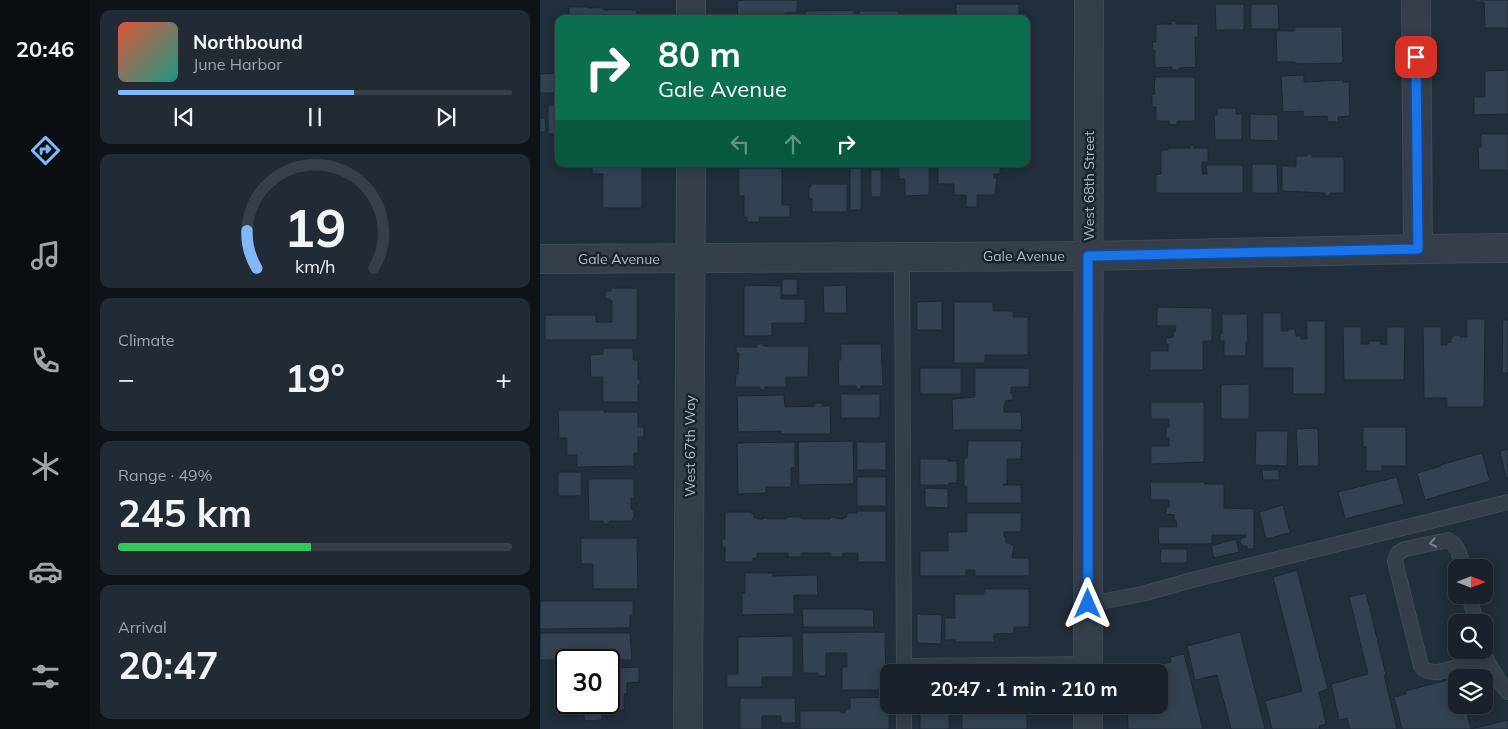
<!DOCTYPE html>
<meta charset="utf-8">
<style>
:root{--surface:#19222c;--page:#222a34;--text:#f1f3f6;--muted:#9fa4a9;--line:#373f48;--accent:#81b8fb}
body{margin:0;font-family:Mulish,sans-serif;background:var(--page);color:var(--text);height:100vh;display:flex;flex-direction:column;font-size:19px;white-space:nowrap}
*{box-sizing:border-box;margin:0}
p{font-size:16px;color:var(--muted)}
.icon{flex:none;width:28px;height:28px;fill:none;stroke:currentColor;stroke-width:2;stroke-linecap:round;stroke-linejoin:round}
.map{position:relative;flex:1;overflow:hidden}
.side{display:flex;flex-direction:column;gap:10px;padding:10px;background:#0e1318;width:450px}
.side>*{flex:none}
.top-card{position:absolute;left:15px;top:15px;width:475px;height:152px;border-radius:10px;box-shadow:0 2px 12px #0003,0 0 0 1px var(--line);background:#0b6e4f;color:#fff;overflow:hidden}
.needle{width:32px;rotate:90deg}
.tools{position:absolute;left:908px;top:559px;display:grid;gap:10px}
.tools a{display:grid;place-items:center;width:45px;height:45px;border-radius:10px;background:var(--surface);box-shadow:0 2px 12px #0003,0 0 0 1px var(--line);font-size:25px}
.speed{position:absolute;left:15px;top:649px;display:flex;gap:10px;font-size:25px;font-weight:700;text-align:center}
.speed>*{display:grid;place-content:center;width:65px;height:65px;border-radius:50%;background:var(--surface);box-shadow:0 2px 12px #0003,0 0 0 1px var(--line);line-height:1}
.speed .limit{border:2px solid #111;border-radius:8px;background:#fff;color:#111}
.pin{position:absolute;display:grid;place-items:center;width:42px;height:42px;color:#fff;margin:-21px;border-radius:10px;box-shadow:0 2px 8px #0006}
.me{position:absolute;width:55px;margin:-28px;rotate:0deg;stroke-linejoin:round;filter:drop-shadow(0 0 4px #0008)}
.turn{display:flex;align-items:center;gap:18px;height:105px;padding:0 20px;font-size:22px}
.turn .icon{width:65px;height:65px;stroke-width:2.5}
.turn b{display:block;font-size:35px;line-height:42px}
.lanes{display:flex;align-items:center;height:48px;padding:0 20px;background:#0003;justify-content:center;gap:25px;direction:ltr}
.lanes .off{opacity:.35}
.big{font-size:38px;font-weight:700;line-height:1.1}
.side .widget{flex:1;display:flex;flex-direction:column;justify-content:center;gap:8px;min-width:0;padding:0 18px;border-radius:10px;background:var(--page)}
.side .dial{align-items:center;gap:0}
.dial svg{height:130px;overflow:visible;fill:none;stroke:var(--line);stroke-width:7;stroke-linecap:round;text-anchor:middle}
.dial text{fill:var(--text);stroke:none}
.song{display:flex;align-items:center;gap:15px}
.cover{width:60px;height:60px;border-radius:8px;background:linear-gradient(135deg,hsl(10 70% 55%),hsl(170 70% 35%))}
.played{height:5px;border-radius:2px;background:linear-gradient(90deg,var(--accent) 60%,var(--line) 60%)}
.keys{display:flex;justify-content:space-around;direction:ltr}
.heat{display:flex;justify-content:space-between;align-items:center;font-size:28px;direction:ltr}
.charge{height:8px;border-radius:4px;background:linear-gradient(90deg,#34c759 49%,var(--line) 0)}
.trip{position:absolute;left:340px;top:664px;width:288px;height:50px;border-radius:10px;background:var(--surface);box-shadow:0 2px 12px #0003,0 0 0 1px var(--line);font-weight:700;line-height:50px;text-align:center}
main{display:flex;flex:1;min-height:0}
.tabs{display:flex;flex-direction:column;width:90px;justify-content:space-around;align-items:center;background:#0a0e12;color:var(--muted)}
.tabs .icon{width:35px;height:35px}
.tabs .active{color:var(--accent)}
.tabs b{font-size:22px;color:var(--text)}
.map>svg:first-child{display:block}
.building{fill:#334252;stroke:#1c2632}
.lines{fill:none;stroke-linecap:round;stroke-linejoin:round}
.service-casing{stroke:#414b57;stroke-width:16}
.minor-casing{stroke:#414b57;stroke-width:30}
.service{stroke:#353f4b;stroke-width:14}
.minor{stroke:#353f4b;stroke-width:28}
.oneway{stroke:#79838f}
.route-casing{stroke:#114b97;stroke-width:12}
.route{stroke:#1a73e8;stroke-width:9}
.labels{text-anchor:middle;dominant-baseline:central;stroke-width:5;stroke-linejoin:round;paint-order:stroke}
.street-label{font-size:14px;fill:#b0bac7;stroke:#1a242f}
</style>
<main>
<nav class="tabs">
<b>20:46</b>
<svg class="icon active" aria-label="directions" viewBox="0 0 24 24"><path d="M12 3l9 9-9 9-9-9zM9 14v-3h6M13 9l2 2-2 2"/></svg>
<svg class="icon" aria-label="music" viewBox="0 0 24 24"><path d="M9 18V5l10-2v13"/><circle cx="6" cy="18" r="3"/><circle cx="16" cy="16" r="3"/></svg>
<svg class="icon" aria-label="phone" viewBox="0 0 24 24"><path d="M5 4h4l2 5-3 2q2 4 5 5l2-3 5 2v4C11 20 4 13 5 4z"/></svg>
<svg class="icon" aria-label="climate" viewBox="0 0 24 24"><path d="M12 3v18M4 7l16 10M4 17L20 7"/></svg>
<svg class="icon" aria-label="car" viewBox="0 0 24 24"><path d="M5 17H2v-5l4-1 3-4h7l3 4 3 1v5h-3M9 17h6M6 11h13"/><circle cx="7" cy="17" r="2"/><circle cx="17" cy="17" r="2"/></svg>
<svg class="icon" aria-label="filters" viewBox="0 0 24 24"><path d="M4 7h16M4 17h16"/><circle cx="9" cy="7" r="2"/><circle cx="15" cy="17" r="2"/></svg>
</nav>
<section class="side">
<div class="widget">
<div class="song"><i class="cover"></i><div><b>Northbound</b><p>June Harbor</p></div></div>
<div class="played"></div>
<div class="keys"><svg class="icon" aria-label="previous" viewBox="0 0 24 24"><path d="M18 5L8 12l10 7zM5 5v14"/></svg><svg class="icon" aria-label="pause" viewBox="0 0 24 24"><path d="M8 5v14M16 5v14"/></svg><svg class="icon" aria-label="next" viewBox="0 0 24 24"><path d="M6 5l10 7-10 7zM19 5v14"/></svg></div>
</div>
<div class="widget dial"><svg viewBox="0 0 100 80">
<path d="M14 69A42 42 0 1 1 86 69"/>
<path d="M14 69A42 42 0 0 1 8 46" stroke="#81b8fb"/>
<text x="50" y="56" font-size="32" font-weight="700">19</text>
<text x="50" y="72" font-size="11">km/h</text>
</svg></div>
<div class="widget"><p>Climate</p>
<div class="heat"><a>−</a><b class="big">19°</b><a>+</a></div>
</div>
<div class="widget"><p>Range · 49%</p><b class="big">245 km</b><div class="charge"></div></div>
<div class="widget"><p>Arrival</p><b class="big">20:47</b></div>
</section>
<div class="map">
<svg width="968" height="729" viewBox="0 0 968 729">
<rect width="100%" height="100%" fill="#212e3b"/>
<g class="building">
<polygon points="203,0 257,0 257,13 245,13 245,19 198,19 197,1"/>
<polygon points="934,0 968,0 968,30 967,28 945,28 944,2 934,2"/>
<rect x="416" y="4" width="63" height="15"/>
<polygon points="675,4 704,4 704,30 676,30"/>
<polygon points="711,4 738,4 739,29 711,29"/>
<polygon points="29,7 48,7 48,8 63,8 63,10 97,10 97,19 29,19"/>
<polygon points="314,10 315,19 265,19 265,11"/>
<rect x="319" y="11" width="40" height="8"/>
<polygon points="631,21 636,21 636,24 658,24 658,37 655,37 656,67 639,68 639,70 632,70 632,67 615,68 615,50 613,50 612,42 616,42 616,24 631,24"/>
<polygon points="755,27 802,27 803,63 755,64 755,62 737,62 736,31 755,31"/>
<polygon points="968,70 968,114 934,115 934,97 945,97 945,71"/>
<polygon points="19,73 19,93 0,93 0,74"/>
<polygon points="764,75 764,82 803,80 803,82 809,82 810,116 798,117 798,122 788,122 787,116 763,117 763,111 743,112 741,76"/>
<polygon points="615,77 655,77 655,121 637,121 637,125 629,124 629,121 616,121 616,107 612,107 612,94 615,94 614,91"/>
<rect x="8" y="105" width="11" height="29"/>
<polygon points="677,108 696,108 696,114 702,114 702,140 675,140 674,115 677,115"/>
<polygon points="710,114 738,115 738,141 710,140"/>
<polygon points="0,118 5,118 6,132 0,132"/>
<polygon points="941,134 968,134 968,176 967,176 966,170 939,170 938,147 941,147"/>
<polygon points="650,145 654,145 654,148 668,148 668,162 662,162 662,174 667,174 666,165 703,165 703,193 616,193 616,175 621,174 621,150 628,150 628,148 650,148"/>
<polygon points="767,154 772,154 772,157 804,157 804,193 790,193 790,196 785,196 785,193 742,191 742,166 756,166 756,156 767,156"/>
<polygon points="52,164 97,164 97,165 102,165 102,208 63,208 63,174 52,174"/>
<polygon points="363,164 389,164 389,195 365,196 365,179 359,179 359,165 363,165"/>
<polygon points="398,164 466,164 466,168 460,168 460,174 454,174 454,178 457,178 455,195 437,195 437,207 426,207 426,195 414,195 414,184 398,184"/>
<polygon points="712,164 737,164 738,193 712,193"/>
<polygon points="199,168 242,168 242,205 250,205 250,217 219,217 219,222 207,222 207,217 204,217 204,196 199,196"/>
<rect x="310" y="168" width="11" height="42"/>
<rect x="331" y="170" width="10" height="27"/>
<polygon points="271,184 307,184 307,212 272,212 272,199 269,199 269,187 271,187"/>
<rect x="242" y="279" width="15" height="16"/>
<polygon points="204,285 241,286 241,299 265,299 265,323 232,323 232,336 204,336"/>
<polygon points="306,285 307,313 284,313 283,286"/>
<polygon points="71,288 97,288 97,340 5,340 5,315 56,315 56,322 72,322 72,301 70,301 70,299 65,299 65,291 71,291"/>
<polygon points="402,301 402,330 377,330 377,302"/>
<polygon points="414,302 453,302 453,311 473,311 473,317 488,317 488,355 445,355 445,363 414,363"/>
<polygon points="617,307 672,308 672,341 663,341 663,370 610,370 610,351 628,351 628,344 626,344 626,338 633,337 633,332 635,332 636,326 617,326"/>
<polygon points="723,313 741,313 741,331 748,331 748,329 755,329 756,336 761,336 761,339 767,339 767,321 785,321 785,394 753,394 753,368 723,368"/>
<polygon points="682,314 707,314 708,342 706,342 706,356 684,356 684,341 680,341 680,334 682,334"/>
<polygon points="927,319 945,319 944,407 907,407 907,398 884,398 883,327 901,327 901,345 907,345 907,343 911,342 911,337 913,337 913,335 920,335 920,337 927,337"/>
<polygon points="963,320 968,320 968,373 962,373"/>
<polygon points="803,327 821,327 821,344 829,344 829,341 840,341 840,344 847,344 847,327 865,327 864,380 804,380"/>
<polygon points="217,344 223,344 223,346 269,346 268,377 246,377 246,387 225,387 225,390 220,390 220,387 195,387 196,374 198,374 199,353 196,353 196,347 217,347"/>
<polygon points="301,344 341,344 343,386 321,386 321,389 316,389 316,386 299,386 298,360 301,360"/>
<polygon points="63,348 93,348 93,360 98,360 98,379 100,379 100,385 98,385 98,402 63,402 63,377 51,377 50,355 63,354"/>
<rect x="380" y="368" width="41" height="26"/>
<polygon points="435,368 489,368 489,387 471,387 471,393 473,393 473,400 465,401 465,406 464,406 464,412 481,412 482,430 413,430 412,399 435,397"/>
<polygon points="709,384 709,419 681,419 681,385"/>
<rect x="301" y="394" width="39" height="24"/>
<polygon points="244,395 245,407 275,406 275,403 282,403 282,406 290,406 291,434 241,434 241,431 198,432 197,396"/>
<polygon points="611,402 664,402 664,462 611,464 611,446 629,446 629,438 626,438 626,427 629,427 629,419 611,419"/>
<polygon points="18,410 64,410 64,412 98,412 98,427 104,427 104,437 98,437 98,453 94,453 94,466 37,467 37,455 27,455 27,438 19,438"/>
<polygon points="823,427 866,427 866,466 842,466 842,471 826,471 826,447 823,447"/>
<polygon points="778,428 779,466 758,466 756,429"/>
<polygon points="716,431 748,431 747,466 715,465"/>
<polygon points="313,441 314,484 259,485 258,442"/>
<polygon points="428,441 482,441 481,459 467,459 467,484 463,484 463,485 481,485 481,503 427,503 427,487 424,487 424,458 427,458"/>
<polygon points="255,442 255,467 251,468 251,487 226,487 226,493 198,494 197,443"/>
<rect x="317" y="442" width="29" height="28"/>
<polygon points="968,449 968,478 966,478 960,451"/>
<polygon points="942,453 950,481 885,500 877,473 901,466 900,465"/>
<polygon points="380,459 408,459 408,461 417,461 417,483 409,483 409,485 380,485"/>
<polygon points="722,470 739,470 739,480 723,480"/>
<rect x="18" y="472" width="23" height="24"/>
<rect x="317" y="477" width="29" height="29"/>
<polygon points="857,477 864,504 805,519 798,492"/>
<polygon points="48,479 94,479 94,498 91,498 91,509 94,511 94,517 91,521 69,521 69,524 63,524 63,521 49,521"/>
<polygon points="610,482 664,482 665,484 684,484 684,508 714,509 714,549 707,549 707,546 704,546 700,543 701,538 706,537 706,535 672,535 672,544 619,544 618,527 637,527 636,520 634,520 634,515 626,514 626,507 629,507 629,500 611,500"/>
<polygon points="385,488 408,489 408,508 385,507"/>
<polygon points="743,505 750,533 726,539 719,512"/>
<polygon points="317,511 346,511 346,562 318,562 318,553 303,553 303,557 291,557 291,553 261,553 261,557 248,557 248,553 217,553 217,558 213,558 213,562 185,562 185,547 182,547 182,539 185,539 185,512 212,512 212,514 214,514 214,518 218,518 218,519 223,519 223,518 227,518 227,519 246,519 246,517 261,517 261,519 290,519 290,517 303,519 303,518 307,517 307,513 317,513"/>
<polygon points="427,513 481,513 481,532 464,532 464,537 466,537 466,543 471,543 471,545 474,545 472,558 489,558 489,576 435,576 435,570 426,570 426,576 380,576 380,551 408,551 408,532 427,532"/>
<polygon points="41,538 97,538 98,589 53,589 53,564 41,564"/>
<polygon points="696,539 699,552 674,558 671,546"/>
<polygon points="621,549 647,549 647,563 620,563"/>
<polygon points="757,570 788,689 779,692 786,724 779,726 780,729 732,729 725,701 762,691 733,577"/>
<polygon points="205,573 233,573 233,576 277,575 278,595 254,595 254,614 202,615 202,593 205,593"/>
<polygon points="444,589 489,589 489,627 474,627 474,633 454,634 454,642 415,642 415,640 405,640 405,618 415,618 415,594 444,594"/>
<polygon points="826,593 846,675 844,675 857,729 810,729 807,718 799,720 791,684 828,674 809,597"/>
<polygon points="0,601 93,601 93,616 90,616 90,628 0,629"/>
<polygon points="262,609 325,609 325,610 333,610 334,627 263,627"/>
<polygon points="377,614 402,615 401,644 377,643"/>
<polygon points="345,632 346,690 302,690 302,667 307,667 307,653 286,653 286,676 278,676 278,673 263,673 262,633"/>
<polygon points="700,632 725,729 691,729 677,675 655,680 647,646"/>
<polygon points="0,633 90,633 92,660 0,660"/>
<polygon points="253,636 253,677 222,677 222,687 187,687 187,674 198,674 198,637"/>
<polygon points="644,654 663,729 588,729 587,705 619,705 619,682 621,682 619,677 624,676 621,664 631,662 630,657"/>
<polygon points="607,663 609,672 587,672 587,667"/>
<polygon points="69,666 73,666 73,668 99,667 99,682 87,683 87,694 84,694 84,710 67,711 67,715 62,715 62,720 44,721 44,715 22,715 21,677 26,677 26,702 69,702"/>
<polygon points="916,678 916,705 925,705 931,729 968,720 968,729 862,729 854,697 866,694 865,691"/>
<polygon points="349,697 349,729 260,729 260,711 301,711 301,713 305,713 305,709 310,709 310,698"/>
<polygon points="200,698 255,698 256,723 241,723 241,716 222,716 222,729 200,729"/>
<rect x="380" y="705" width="29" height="24"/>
<polygon points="420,705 483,705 483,708 487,708 487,729 422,729 422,707 420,707"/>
</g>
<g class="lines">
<defs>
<g id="service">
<polyline points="362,257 364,672"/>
<path d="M923,568C920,556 919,546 908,540L865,549L858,553L855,561L881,666C886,672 892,672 899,672L946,659"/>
<polyline points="929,595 936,622"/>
<polyline points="549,604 602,594 652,580 968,502"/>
<path d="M943,650C948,666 957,679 968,692"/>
<polyline points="364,666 549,664"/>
<polyline points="364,705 364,729"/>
</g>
<g id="minor">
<polyline points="151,0 151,19"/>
<polyline points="876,0 878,249"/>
<polyline points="0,259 549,256 878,249 968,248"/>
<polyline points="548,672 549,0"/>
<polyline points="148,729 151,164"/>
<polyline points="548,729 548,705"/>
</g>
</defs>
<use href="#service" class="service-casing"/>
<use href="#minor" class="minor-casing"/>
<use href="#service" class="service"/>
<use href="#minor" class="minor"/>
</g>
<defs><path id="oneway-chevron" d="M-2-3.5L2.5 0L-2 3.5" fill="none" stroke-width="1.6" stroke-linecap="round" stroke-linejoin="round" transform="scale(1.25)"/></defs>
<use class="oneway" href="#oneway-chevron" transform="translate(893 543) rotate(168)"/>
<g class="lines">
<defs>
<polyline id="route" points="548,604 548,256 878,249 876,57"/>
</defs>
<use href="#route" class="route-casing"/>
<use href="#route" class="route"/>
</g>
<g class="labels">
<g class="street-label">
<text transform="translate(549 186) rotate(-90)">West 68th Street</text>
<text x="484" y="256">Gale Avenue</text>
<text x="79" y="259">Gale Avenue</text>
<text transform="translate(150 446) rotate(-90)">West 67th Way</text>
</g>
</g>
</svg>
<div class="tools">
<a><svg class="needle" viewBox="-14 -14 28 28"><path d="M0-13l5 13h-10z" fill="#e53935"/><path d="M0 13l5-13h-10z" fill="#9fa4a9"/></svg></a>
<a><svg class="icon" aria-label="search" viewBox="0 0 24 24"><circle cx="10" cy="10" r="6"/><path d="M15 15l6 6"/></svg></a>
<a><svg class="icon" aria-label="layers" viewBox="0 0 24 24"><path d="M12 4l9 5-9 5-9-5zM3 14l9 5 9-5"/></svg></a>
</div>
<div class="speed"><div class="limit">30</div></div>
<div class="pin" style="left:876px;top:57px;background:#d93025"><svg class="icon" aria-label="arrive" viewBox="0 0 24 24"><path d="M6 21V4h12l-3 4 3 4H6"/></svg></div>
<svg class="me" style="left:548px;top:604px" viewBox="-20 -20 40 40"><path d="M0-17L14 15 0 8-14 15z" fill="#1a73e8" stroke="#fff" stroke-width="4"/></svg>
<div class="trip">20:47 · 1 min · 210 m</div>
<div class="top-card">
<div class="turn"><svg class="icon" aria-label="right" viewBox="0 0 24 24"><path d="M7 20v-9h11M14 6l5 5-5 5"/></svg><div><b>80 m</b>Gale Avenue</div></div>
<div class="lanes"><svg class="icon off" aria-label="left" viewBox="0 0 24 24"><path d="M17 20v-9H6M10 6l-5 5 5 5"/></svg><svg class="icon off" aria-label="ahead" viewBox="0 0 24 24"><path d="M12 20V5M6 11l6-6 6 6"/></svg><svg class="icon" aria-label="right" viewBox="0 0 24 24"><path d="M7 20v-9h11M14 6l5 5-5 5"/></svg></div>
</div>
</div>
</main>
